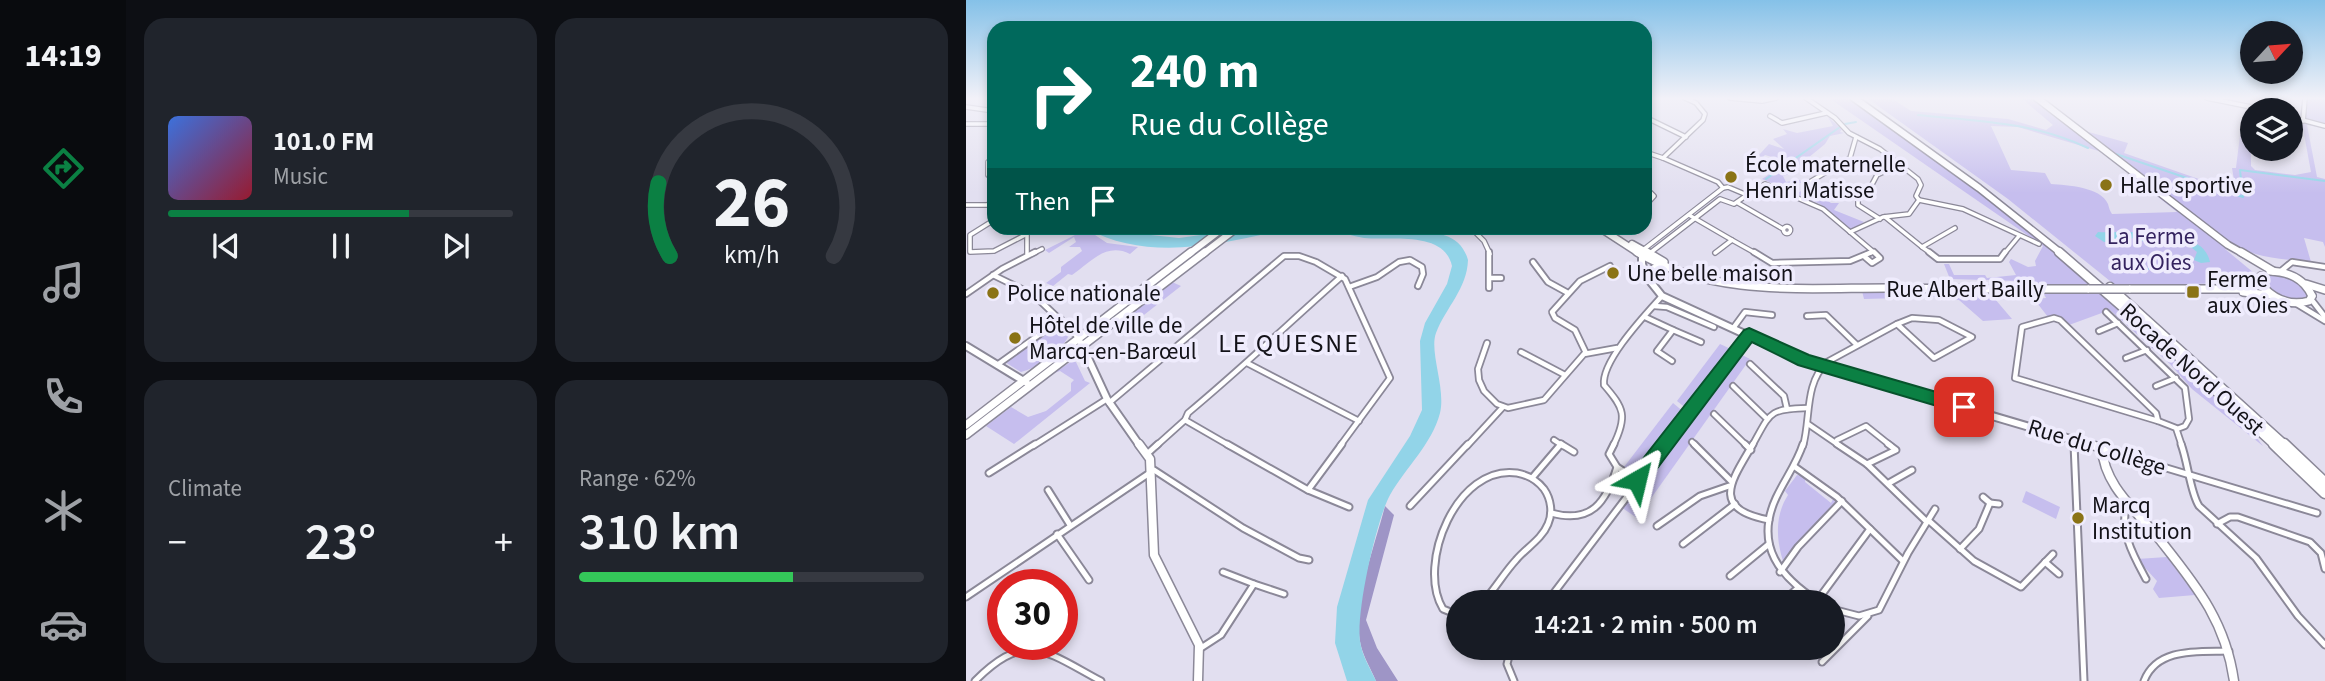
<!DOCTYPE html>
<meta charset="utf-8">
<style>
:root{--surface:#171b24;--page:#20242c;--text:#f1f3f6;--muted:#9ea1a6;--line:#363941;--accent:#0b8043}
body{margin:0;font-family:"Source Sans 3",sans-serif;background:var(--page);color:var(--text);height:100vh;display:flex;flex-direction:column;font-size:26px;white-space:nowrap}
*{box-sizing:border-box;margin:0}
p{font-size:23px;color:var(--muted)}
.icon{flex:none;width:38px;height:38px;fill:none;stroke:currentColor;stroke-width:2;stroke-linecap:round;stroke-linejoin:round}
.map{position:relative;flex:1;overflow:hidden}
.side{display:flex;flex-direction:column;gap:18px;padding:18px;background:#0d0f14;width:840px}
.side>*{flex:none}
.banner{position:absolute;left:21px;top:21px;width:665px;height:214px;border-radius:21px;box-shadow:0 4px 10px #0003;background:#00695c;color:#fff;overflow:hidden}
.needle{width:46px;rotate:64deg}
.tools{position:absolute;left:1274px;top:21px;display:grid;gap:14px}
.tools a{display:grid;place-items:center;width:63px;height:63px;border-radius:50%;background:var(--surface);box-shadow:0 4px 10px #0003;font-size:35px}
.speed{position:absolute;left:21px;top:569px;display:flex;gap:14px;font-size:35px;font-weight:700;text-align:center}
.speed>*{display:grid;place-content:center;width:91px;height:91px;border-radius:50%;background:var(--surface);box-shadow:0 4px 10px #0003;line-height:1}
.speed .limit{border:10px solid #d22;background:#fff;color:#111}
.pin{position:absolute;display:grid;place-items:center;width:60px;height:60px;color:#fff;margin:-30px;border-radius:14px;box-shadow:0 4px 10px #0006}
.me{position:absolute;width:77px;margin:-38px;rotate:37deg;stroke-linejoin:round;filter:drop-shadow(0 0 5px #0008)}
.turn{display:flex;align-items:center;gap:24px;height:147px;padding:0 28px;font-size:32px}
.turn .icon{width:91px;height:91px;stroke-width:2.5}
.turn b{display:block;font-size:49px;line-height:60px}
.then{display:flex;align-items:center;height:66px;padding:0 28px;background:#0003;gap:14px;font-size:26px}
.big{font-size:52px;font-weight:600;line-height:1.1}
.side .widget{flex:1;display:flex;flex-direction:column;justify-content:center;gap:10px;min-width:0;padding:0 24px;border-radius:21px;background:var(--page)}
.side .dial{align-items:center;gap:0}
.dial svg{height:182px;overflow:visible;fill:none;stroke:var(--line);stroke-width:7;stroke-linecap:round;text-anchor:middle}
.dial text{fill:var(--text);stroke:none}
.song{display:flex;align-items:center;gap:21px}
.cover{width:84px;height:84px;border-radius:10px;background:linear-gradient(135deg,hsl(220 70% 55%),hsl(350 70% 35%))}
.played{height:7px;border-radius:4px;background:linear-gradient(90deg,var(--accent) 70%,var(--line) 70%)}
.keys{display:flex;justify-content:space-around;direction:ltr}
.heat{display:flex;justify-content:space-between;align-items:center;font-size:38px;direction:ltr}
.charge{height:10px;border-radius:5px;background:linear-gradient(90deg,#34c759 62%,var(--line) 0)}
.side .tiles{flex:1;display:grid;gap:18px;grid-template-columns:repeat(2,1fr)}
.trip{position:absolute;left:480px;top:590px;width:399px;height:70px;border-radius:35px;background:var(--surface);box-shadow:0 4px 10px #0003;font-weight:600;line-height:70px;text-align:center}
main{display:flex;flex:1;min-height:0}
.menu{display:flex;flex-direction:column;width:126px;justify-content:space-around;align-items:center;background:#090b0e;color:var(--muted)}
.menu .icon{width:49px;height:49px}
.menu .selected{color:var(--accent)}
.menu b{font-size:32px;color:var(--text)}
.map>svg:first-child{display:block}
.green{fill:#c6beee;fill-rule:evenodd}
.forest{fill:#9e95c6}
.water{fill:#92d4e8}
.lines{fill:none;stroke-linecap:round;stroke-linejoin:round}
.stream{stroke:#92d4e8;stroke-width:2}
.minor-far2-casing{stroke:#8b8898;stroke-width:6}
.minor-far1-casing{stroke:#8b8898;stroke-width:8}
.minor-casing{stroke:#8b8898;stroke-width:9}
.tertiary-far1-casing{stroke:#8b8898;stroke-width:10}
.tertiary-casing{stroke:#8b8898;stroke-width:11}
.secondary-far1-casing{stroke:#8b8898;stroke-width:9}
.secondary-casing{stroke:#8b8898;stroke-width:10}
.trunk-far2-casing{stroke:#8b8898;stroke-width:9}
.trunk-far1-casing{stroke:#8b8898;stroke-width:11}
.trunk-casing{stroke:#8b8898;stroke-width:13}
.minor-far2{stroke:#fff;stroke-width:3.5}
.minor-far1{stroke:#fff;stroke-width:4.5}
.minor{stroke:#fff;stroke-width:5}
.tertiary-far1{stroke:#fff;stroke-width:6}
.tertiary{stroke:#fff;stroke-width:8}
.secondary-far1{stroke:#fff;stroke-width:6}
.secondary{stroke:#fff;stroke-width:7}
.trunk-far2{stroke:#fff;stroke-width:6}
.trunk-far1{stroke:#fff;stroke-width:8}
.trunk{stroke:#fff;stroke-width:10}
.secondary-bridge-casing{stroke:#8b8898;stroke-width:10;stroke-linecap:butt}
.secondary-bridge{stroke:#fff;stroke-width:7}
.route{fill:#0b8043;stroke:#07532c;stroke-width:2}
.poi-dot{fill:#8a7316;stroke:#efecfd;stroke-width:2.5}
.labels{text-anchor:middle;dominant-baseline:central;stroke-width:7;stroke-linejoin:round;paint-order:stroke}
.poi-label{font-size:23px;fill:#131218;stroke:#efecfd;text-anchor:start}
.park-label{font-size:23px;fill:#34235f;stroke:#efecfd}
.street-label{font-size:23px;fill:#131218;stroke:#efecfd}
.quarter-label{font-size:26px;letter-spacing:2px;fill:#131218;stroke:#efecfd}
</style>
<main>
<nav class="menu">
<b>14:19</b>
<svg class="icon selected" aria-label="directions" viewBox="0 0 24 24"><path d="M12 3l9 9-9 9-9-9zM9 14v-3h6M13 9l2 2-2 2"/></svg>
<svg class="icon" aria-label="music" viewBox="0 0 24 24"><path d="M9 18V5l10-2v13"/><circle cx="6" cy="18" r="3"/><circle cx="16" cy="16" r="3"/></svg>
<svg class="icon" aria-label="phone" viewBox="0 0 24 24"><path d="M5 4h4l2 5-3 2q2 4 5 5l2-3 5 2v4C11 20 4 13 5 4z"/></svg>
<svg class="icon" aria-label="climate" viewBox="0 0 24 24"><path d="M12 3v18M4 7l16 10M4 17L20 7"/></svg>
<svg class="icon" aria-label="car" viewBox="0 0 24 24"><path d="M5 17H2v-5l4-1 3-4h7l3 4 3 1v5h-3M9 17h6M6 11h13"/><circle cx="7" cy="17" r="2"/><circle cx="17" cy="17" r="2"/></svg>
</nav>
<section class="side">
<div class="tiles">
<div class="widget">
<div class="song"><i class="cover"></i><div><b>101.0 FM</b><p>Music</p></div></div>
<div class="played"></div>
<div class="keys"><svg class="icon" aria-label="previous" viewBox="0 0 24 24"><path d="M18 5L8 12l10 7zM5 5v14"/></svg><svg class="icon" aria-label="pause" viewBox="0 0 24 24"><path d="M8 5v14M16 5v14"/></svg><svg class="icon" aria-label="next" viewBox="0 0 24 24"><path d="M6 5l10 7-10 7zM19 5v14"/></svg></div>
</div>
<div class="widget dial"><svg viewBox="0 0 100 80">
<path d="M14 69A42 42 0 1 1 86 69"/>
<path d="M14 69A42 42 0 0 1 9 37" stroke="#0b8043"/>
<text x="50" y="56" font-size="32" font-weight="700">26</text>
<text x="50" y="72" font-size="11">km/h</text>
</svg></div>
<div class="widget"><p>Climate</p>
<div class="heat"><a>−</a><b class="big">23°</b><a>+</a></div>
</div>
<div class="widget"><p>Range · 62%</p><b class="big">310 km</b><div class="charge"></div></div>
</div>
</section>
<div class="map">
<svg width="1359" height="681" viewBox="0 0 1359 681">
<rect width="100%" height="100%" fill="#e2dff0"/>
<g class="green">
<polygon points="863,98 882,98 940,138 1080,244 1128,285 1060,286 1054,281 984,279 978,264 983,264 988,275 1019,275 1021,278 1050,275 1043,262 1045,259 1062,267 1070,266 1069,261 1077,246"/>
<path d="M901,98H925L945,111L1042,119L1080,130L1087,125L1055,98H1076L1119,131L1162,143L1158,153L1270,192L1266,168H1270L1274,135L1285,138V166L1289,170L1329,175L1345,172L1336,123L1325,120V115L1332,117L1337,107L1336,98H1359V128L1341,125L1351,177L1359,179V247L1357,242L1338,238L1345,262C1321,259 1292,259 1271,246L1259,249L1288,273V280L1284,283L1149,285L1042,199ZM1025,126L1052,127L1136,152L1211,212L1146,214C1144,211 1143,208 1142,204C1135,187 1101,185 1085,184L1079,173L1045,170Z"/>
<polygon points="862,117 876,129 874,132 878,133 864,136 859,144 831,167 832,171 817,176 820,182 834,180 835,183 821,185 822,188 832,193 841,187 865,203 873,203 868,210 898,222 885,230 854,204 796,179 816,166 813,159 799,155 796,158 793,155 803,144 818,149 807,139 821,134 817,129 831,133 867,126"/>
<path d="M123,231L141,243L172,247L164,254C140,242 125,262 106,275L102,274L87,286L80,283L95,272V267L116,251L114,247H103L110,242L108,237L83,253L79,250L109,235Z"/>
<path d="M1306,275C1321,276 1331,279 1340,292V297C1327,306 1313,296 1301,287L1300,278Z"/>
<polygon points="206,282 215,286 174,318 165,314"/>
<polygon points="896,291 1023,292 1046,319 1017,321 993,300 971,297 898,299"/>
<polygon points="1077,292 1138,292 1280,424 1297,446 1226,389 1204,364 1144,310 1103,325 1092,317 1082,317 1068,299 1080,298"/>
<path d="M91,323L103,335C96,351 71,368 55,372L39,362Z"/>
<polygon points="754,344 767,350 721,409 711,401"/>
<polygon points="772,353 784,359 671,518 655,507"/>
<polygon points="106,361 110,362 119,381 124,383 48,444 20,426 45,407 62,417 80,411 105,391 105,383 108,380 94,371 88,373"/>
<polygon points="707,403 719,413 674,473 668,474 658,467"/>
<path d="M831,475L840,477L839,482L865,503L867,499L871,502L815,565L813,563L817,561C810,539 809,515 822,495L819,491Z"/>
<polygon points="1060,491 1094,507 1090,519 1056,502"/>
<polygon points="1201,557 1229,595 1193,598 1187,589 1191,581 1171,559"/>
</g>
<path class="forest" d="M419,506L428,515L400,620L411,648L432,681H410C405,669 398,658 395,646C385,605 409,546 419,506Z"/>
<g class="water">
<path d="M120,228H148L166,233L213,238L286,228H324C258,244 182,263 120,228Z"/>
<path d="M360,228C379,227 397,229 415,231C444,234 492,222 502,260C501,289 480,307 470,333C463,352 480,388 474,413C466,444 440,467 424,495C410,521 390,612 394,641C396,656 404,668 410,681H381L369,643L371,607L402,500L444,436L456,410L454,341L459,323L481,284L486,266C478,230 424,241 398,238C385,236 373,231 360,228Z"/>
<path d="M1132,232C1144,233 1156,231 1165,232C1173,233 1179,238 1187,238C1207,239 1238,235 1244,262L1235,263L1228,260L1231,252L1221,244L1189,242L1187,245L1168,238L1138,242L1129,236Z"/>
</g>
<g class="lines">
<g class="stream">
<path d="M952,115C1010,121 1069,122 1122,148"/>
<polyline points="879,124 890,122"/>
<polyline points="1150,154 1277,197 1274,170 1359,181"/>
<polyline points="800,179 874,127"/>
<polyline points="1143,267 1182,269"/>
</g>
<defs>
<g id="minor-far2">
<polyline points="764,98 796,101 810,98"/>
<polyline points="840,98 869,118 883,133 914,149 952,179 955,185 950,196 953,200"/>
<polyline points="1241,98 1300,110"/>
<polyline points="0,107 28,111"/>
<polyline points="804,116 816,123 860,113"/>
<polyline points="679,117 720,137"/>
<polyline points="1325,117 1359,126"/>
<polyline points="1337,121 1339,98"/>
<polyline points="0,124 28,124"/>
<polyline points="679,152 697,158 737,120 739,114 730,103 719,98"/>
<polyline points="28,158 22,162 22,175 28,175"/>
<polyline points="697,158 752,182 757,188"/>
<polyline points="842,183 884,158 890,137"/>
<polyline points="679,187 688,196 679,206"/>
<polyline points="903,190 911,175 932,165"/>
<polyline points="781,195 799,184 857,209 910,254"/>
<polyline points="953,200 997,209 1073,244"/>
<polyline points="892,201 892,205 914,219"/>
<polyline points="772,203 817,229"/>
<polyline points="0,205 21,205 28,201"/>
<polyline points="22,205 26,207 25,216 28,220"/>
<polyline points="723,215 766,240 749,253"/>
<polyline points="919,217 956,247 989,228"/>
<polyline points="28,220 4,235 4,252 28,251 61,234"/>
<circle cx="821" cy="230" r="3.5"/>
<polyline points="61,228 61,254"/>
<polyline points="505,228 518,241 524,254"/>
<polyline points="884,232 917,217 943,214 953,200"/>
<polyline points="766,240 791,254"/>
<polyline points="956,247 966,254"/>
<polyline points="677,250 757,188 762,187 781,195 768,204 754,199 684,253"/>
<polyline points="66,254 76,249"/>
<polyline points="901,254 907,252"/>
<polyline points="1038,254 1053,236"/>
</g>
<g id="minor-far1">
<polyline points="788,252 806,263 884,261 906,252"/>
<polyline points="963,252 972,259 1034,259 1039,252"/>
<polyline points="899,257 906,263 914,258 908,252"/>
<polyline points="567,262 582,282 602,293"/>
<polyline points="1315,271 1326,262 1359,267"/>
<polyline points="27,275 68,295 113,338"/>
<polyline points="525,278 535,278"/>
<polyline points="383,287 411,277 433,262 444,260 456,267 457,274 452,286"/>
<polyline points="523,288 523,252"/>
<polyline points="0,294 36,269 69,252"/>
<polyline points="1345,299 1359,317"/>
<polyline points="1331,304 1359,321"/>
<polyline points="688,306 701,307 748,327"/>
<polyline points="1140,312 1219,388 1223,419 1219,426 1211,429"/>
<polyline points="841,316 860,315 891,345"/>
<polyline points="679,317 707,330 691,351 706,361"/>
<polygon points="946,318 973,320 1006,337 968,358 931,324"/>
<polygon points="1088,318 1094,320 1190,413 1192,421 1049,378 1056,327"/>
<polyline points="768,327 779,312 806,315"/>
<polyline points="707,330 735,342"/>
<polyline points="1133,331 1152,323"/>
<polyline points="521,343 512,369 513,380 518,391 531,404 542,408 578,400 618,354 651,348"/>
<polyline points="555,352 599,375"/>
<polyline points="620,353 609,330 589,318 586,312 614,281 644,266"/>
<polyline points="1160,358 1181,350"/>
<polyline points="281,363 393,421"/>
<polyline points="784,364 818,396 821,409"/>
<polyline points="31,365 95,319"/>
<polyline points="767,386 800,418"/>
<polyline points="1190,386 1210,378"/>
<polyline points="143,403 318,256 333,256 350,262 379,279 424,378 374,446"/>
<polyline points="748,414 781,446"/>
<polyline points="219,420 264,446"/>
<polyline points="1192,421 1210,428 1216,446"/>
<polyline points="842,424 874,446"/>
<polyline points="588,440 597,446"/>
<polyline points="871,440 900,426 925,446"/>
<polyline points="1108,441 1108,446"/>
<polyline points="726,442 730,446"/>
<polyline points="67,446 141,399"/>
<path d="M190,446L219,420L222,413C275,369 324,322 376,276"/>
<polyline points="501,446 537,407"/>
<path d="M647,446C662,416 658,408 638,385C635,361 680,314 696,296"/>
<polyline points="699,446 783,335"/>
<path d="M786,446C805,412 802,409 842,408"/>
<path d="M837,446C845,418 838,384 861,362L931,324"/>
</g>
<g id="minor">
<polyline points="261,444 342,490 383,507"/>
<polyline points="595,444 608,452"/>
<polyline points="728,444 765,481"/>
<polyline points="779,444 785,450"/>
<path d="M787,444C766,480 743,509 803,520"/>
<path d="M837,444C831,463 819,479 810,498C788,546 814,577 853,602"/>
<polyline points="871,444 901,464 961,522"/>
<polyline points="1108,444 1118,681"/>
<path d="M1215,444C1222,462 1224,492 1233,506L1290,558L1332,616L1359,645"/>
<polyline points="1137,449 1351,513"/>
<polyline points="181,454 192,444"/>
<polyline points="901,464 930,450 922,444"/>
<polyline points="651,467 671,480"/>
<polyline points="829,467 871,497 937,561"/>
<polyline points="23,473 69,444"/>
<polyline points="566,478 595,444"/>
<polyline points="923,483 946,470"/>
<polyline points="82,490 104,525"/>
<polyline points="342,490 376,444"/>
<polyline points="1017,497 1024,503"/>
<path d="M1161,503C1153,531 1167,555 1180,579"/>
<polyline points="444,506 502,444"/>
<path d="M585,513C625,524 640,503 651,467L643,454L648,444"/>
<polyline points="962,520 1008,561 1055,587 1087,554"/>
<polyline points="1251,524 1264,517 1272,517 1344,542 1355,553 1359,569"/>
<polyline points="691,526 734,496 763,486"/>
<polyline points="91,534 123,580"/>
<polyline points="717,544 769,504"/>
<polyline points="994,549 1013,529 1024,503 1033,504"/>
<polyline points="1079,562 1093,574"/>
<polyline points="257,572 288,584"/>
<polyline points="814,572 832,547 876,501"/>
<polyline points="764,576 803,544"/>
<polyline points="0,597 188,470 277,528 333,558 343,560"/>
<polyline points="851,601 904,529"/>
<polyline points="581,602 701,444"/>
<polyline points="816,602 831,589"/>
<polyline points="866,609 893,616 913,610 942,553 969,509"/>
<path d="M492,615L477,609C450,564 491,464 551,473C562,475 571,480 578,489C585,499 587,513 582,524C576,539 560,548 550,560C538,573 529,589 517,602"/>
<polyline points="235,648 255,635 288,584 318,594"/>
<polyline points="545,648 541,664 548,681"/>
<polyline points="856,662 902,616"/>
<path d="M9,681C60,630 79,651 135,681"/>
<path d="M1178,681C1191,647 1232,652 1263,651"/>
</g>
<g id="tertiary-far1">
<polyline points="676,252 676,264 680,276 696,296 833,359 1128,446"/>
<polyline points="682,276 688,268 699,267"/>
<polyline points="115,343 141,399 174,446"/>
<polyline points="0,346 61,383"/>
</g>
<g id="tertiary">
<polyline points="173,444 184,459 188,555 233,645 232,681"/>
<path d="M1122,444L1136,448C1138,488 1175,514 1198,545C1233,589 1260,624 1268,681"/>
</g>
<g id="secondary-far1">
<polyline points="1071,98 1262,245 1278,254"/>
<polyline points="634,228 674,254"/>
<polyline points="666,244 684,254"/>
<polyline points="223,254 257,228"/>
<polyline points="237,254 271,228"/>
</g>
<g id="secondary">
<path d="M671,252C746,297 838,288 921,288C988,289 1056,289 1123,289"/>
<polyline points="681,252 698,262"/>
<polyline points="1275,252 1307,271"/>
<path d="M1304,271C1323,272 1338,278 1346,296"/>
<path d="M1295,276L1298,288C1311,301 1325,306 1343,301L1346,296"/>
<polyline points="1340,284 1359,290"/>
<polyline points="1163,289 1278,289 1294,282"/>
<polyline points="1277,292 1303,295"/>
<polyline points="0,425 225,252"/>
<polyline points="0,435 239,252"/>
</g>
<polyline id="trunk-far2" points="888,98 1013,188 1096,254"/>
<g id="trunk-far1">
<polyline points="1093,252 1190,336 1310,446"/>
<polyline points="1144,287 1320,446"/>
</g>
<g id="trunk">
<polyline points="1308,444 1359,493"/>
<polyline points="1318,444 1359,483"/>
</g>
</defs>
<use href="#minor-far2" class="minor-far2-casing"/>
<use href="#minor-far1" class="minor-far1-casing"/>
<use href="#minor" class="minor-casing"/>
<use href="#tertiary-far1" class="tertiary-far1-casing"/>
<use href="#tertiary" class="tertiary-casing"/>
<use href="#secondary-far1" class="secondary-far1-casing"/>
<use href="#secondary" class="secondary-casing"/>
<use href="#trunk-far2" class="trunk-far2-casing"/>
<use href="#trunk-far1" class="trunk-far1-casing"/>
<use href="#trunk" class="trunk-casing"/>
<use href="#minor-far2" class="minor-far2"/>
<use href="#minor-far1" class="minor-far1"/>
<use href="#minor" class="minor"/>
<use href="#tertiary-far1" class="tertiary-far1"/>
<use href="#tertiary" class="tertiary"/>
<use href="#secondary-far1" class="secondary-far1"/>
<use href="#secondary" class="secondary"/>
<use href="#trunk-far2" class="trunk-far2"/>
<use href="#trunk-far1" class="trunk-far1"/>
<use href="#trunk" class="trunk"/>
<defs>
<polyline id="secondary-bridge" points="1123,289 1163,289"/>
</defs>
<use href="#secondary-bridge" class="secondary-bridge-casing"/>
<use href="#secondary-bridge" class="secondary-bridge"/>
</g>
<linearGradient id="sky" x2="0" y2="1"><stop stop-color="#85c1e8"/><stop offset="0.51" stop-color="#f2f1f8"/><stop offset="1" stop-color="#f2f1f8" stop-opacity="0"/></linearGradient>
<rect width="1359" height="193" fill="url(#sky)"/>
<polygon class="route" points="783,328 843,355 998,400 1004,402 1006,407 1004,412 998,414 832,365 786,342 678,486 671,488 665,486 662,480 665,474 778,330"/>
<g class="poi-dot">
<circle cx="765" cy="177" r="7"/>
<circle cx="1140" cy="185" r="7"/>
<circle cx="647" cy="273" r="7"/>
<rect x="1220" y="285" width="14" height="14" rx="3.5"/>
<circle cx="27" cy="293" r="7"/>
<circle cx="49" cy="338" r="7"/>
<circle cx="1112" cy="518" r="7"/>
</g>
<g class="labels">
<g class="poi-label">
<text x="779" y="164">École maternelle<tspan x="779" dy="26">Henri Matisse</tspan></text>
<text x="1154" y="185">Halle sportive</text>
<text x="661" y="273">Une belle maison</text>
<text x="1241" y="279">Ferme<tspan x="1241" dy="26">aux Oies</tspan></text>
<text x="41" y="293">Police nationale</text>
<text x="63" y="325">Hôtel de ville de<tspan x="63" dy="26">Marcq-en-Barœul</tspan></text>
<text x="1126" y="505">Marcq<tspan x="1126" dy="26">Institution</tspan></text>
</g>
<g class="park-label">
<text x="1185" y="236">La Ferme<tspan x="1185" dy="26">aux Oies</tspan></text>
</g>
<g class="street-label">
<text x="999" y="289">Rue Albert Bailly</text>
<text transform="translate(1226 369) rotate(42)">Rocade Nord Ouest</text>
<text transform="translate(1131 447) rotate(17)">Rue du Collège</text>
</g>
<g class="quarter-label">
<text x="323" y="343">LE QUESNE</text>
</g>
</g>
</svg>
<div class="tools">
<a><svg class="needle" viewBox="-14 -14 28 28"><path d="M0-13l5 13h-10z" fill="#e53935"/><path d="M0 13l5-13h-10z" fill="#9ea1a6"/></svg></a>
<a><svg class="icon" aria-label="layers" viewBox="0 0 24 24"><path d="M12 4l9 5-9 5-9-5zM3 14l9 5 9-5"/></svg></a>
</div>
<div class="speed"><div class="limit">30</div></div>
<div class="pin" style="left:998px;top:407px;background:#d93025"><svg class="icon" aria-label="arrive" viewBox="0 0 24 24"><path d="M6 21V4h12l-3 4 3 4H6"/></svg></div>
<svg class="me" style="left:671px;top:480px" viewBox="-20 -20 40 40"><path d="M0-17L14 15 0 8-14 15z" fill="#0b8043" stroke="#fff" stroke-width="4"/></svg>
<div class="trip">14:21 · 2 min · 500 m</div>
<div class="banner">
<div class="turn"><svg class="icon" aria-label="right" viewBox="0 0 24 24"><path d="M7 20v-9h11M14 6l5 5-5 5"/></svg><div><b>240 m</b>Rue du Collège</div></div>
<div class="then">Then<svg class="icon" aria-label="arrive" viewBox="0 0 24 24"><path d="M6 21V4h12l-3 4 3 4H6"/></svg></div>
</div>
</div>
</main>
